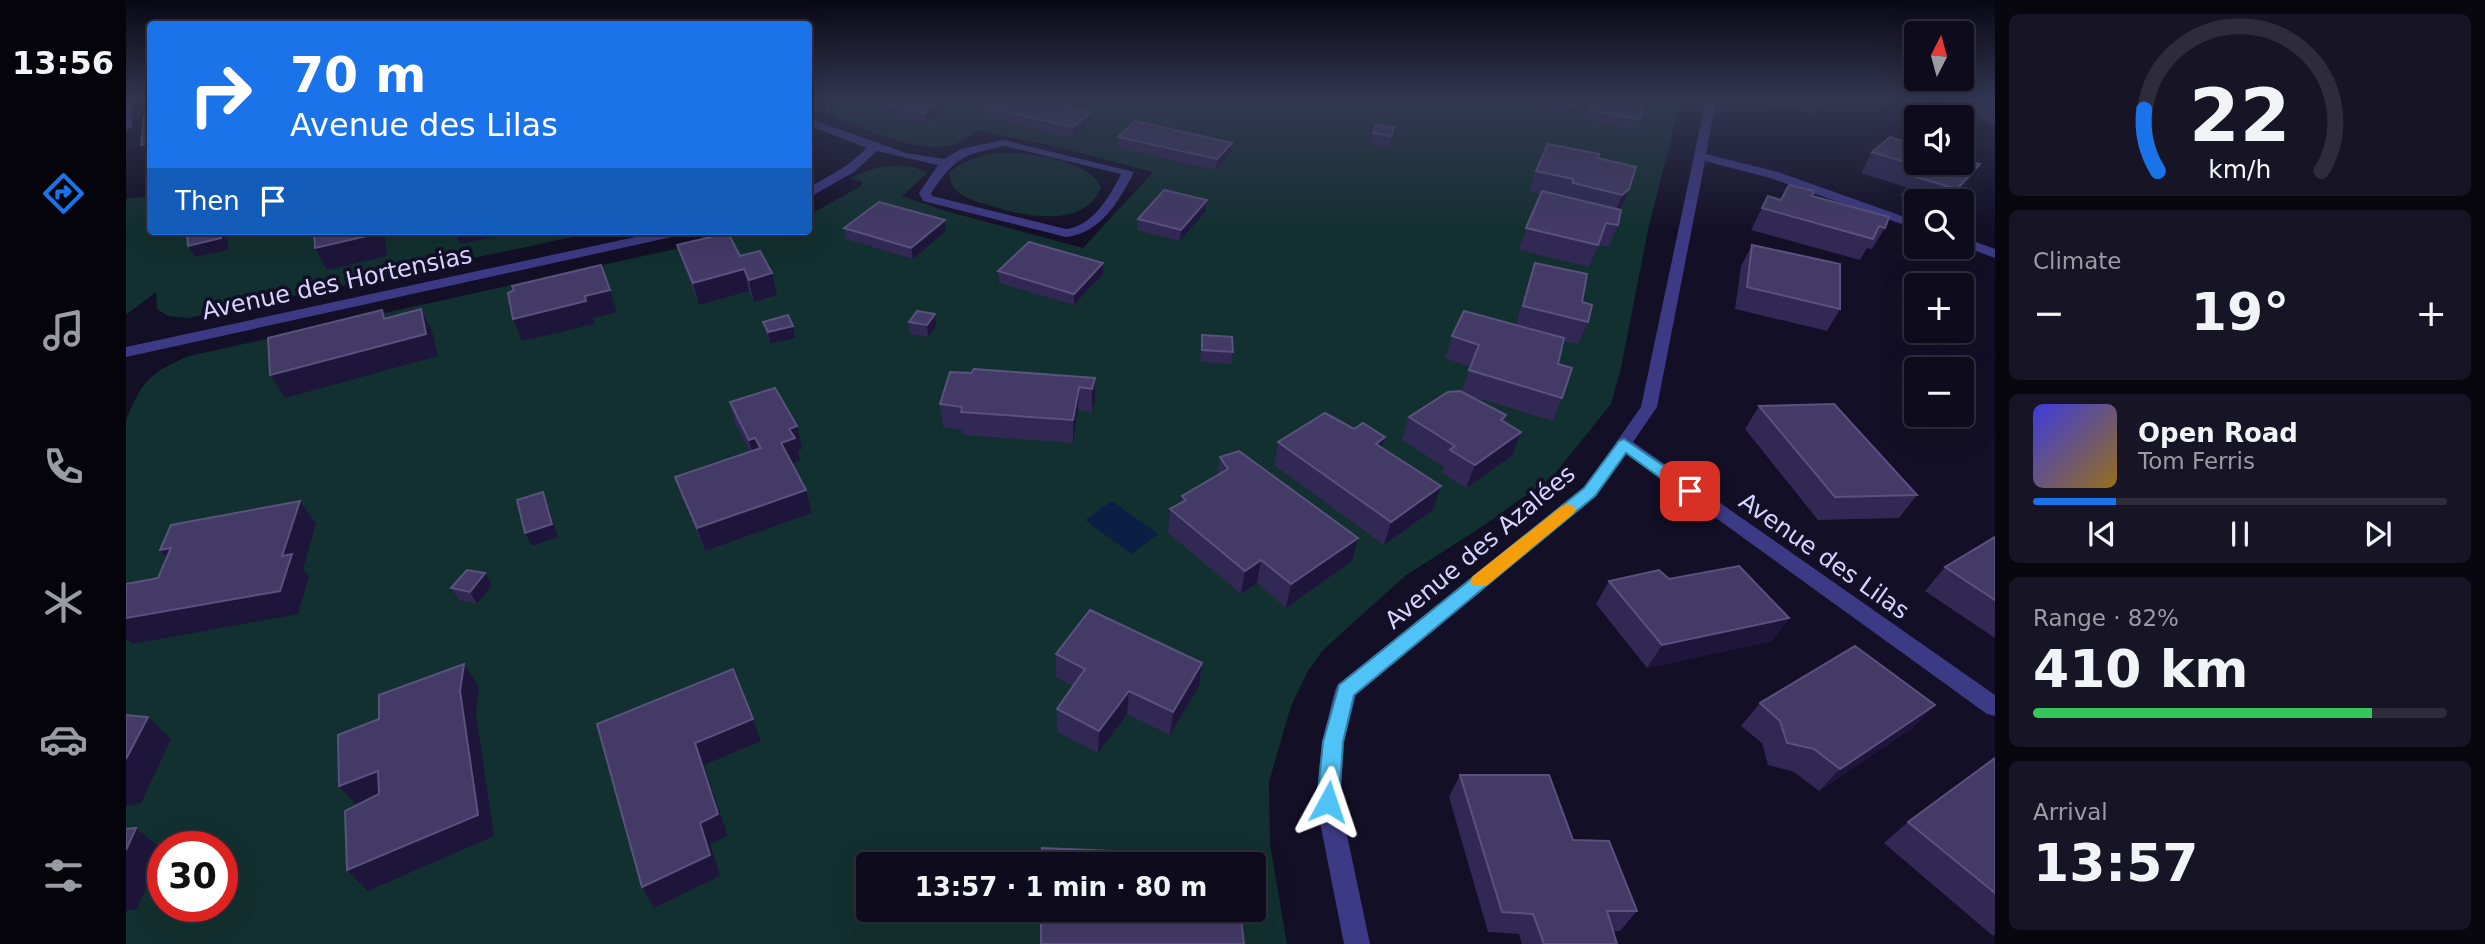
<!DOCTYPE html>
<meta charset="utf-8">
<style>
:root{--surface:#0e0b1c;--page:#171425;--text:#f1f3f6;--muted:#9b9ba3;--line:#2e2b3b;--accent:#1a73e8}
body{margin:0;font-family:"DejaVu Sans",sans-serif;background:var(--page);color:var(--text);height:100vh;display:flex;flex-direction:column;font-size:26px;white-space:nowrap}
*{box-sizing:border-box;margin:0}
p{font-size:23px;color:var(--muted)}
.icon{flex:none;width:38px;height:38px;fill:none;stroke:currentColor;stroke-width:2;stroke-linecap:round;stroke-linejoin:round}
.map{position:relative;flex:1;overflow:hidden}
.sheet{display:flex;flex-direction:column;gap:14px;padding:14px;background:#08060f;width:490px}
.sheet>*{flex:none}
.top-card{position:absolute;left:21px;top:21px;width:665px;height:214px;border-radius:7px;box-shadow:0 7px 28px #0002,0 0 0 2px var(--line);background:#1a73e8;color:#fff;overflow:hidden}
.needle{width:46px;rotate:6deg}
.fabs{position:absolute;left:1778px;top:21px;display:grid;gap:14px}
.fabs a{display:grid;place-items:center;width:70px;height:70px;border-radius:7px;background:var(--surface);box-shadow:0 7px 28px #0002,0 0 0 2px var(--line);font-size:35px}
.speed{position:absolute;left:21px;top:831px;display:flex;gap:14px;font-size:35px;font-weight:700;text-align:center}
.speed>*{display:grid;place-content:center;width:91px;height:91px;border-radius:50%;background:var(--surface);box-shadow:0 7px 28px #0002,0 0 0 2px var(--line);line-height:1}
.speed .limit{border:10px solid #d22;background:#fff;color:#111}
.pin{position:absolute;display:grid;place-items:center;width:60px;height:60px;color:#fff;margin:-30px;border-radius:14px;box-shadow:0 4px 10px #0006}
.me{position:absolute;width:77px;margin:-38px;rotate:5deg;stroke-linejoin:round;filter:drop-shadow(0 0 5px #0008)}
.turn{display:flex;align-items:center;gap:24px;height:147px;padding:0 28px;font-size:32px}
.turn .icon{width:91px;height:91px;stroke-width:2.5}
.turn b{display:block;font-size:49px;line-height:60px}
.then{display:flex;align-items:center;height:66px;padding:0 28px;background:#0003;gap:14px;font-size:26px}
.big{font-size:52px;font-weight:700;line-height:1.1}
.sheet .tile{flex:1;display:flex;flex-direction:column;justify-content:center;gap:10px;min-width:0;padding:0 24px;border-radius:10px;background:var(--page)}
.sheet .dial{align-items:center;gap:0}
.dial svg{height:182px;overflow:visible;fill:none;stroke:var(--line);stroke-width:7;stroke-linecap:round;text-anchor:middle}
.dial text{fill:var(--text);stroke:none}
.song{display:flex;align-items:center;gap:21px}
.cover{width:84px;height:84px;border-radius:10px;background:linear-gradient(135deg,hsl(240 70% 55%),hsl(40 70% 35%))}
.played{height:7px;border-radius:4px;background:linear-gradient(90deg,var(--accent) 20%,var(--line) 20%)}
.keys{display:flex;justify-content:space-around;direction:ltr}
.heat{display:flex;justify-content:space-between;align-items:center;font-size:38px;direction:ltr}
.charge{height:10px;border-radius:5px;background:linear-gradient(90deg,#34c759 82%,var(--line) 0)}
.trip{position:absolute;left:730px;top:852px;width:410px;height:70px;border-radius:7px;background:var(--surface);box-shadow:0 7px 28px #0002,0 0 0 2px var(--line);font-weight:700;line-height:70px;text-align:center}
main{display:flex;flex:1;min-height:0}
.dock{display:flex;flex-direction:column;width:126px;justify-content:space-around;align-items:center;background:#06040b;color:var(--muted)}
.dock .icon{width:49px;height:49px}
.dock .on{color:var(--accent)}
.dock b{font-size:32px;color:var(--text)}
.map>svg:first-child{display:block}
.green{fill:#12302f;fill-rule:evenodd}
.water{fill:#0a1f44}
.lines{fill:none;stroke-linecap:round;stroke-linejoin:round}
.street{fill:#3d3a85;fill-rule:evenodd}
.wall{fill:#312854}
.shaded-wall{fill:#1d163a}
.building{fill:#433a66;stroke:#5a527e;stroke-width:2}
.route{fill:#4fc3f7;stroke:#337fa1;stroke-width:2}
.slow{fill:#f59e0b}
.labels{text-anchor:middle;dominant-baseline:central;stroke-width:7;stroke-linejoin:round;paint-order:stroke}
.street-label{font-size:24px;fill:#d9d4ff;stroke:#130f26}
</style>
<main>
<nav class="dock">
<b>13:56</b>
<svg class="icon on" aria-label="directions" viewBox="0 0 24 24"><path d="M12 3l9 9-9 9-9-9zM9 14v-3h6M13 9l2 2-2 2"/></svg>
<svg class="icon" aria-label="music" viewBox="0 0 24 24"><path d="M9 18V5l10-2v13"/><circle cx="6" cy="18" r="3"/><circle cx="16" cy="16" r="3"/></svg>
<svg class="icon" aria-label="phone" viewBox="0 0 24 24"><path d="M5 4h4l2 5-3 2q2 4 5 5l2-3 5 2v4C11 20 4 13 5 4z"/></svg>
<svg class="icon" aria-label="climate" viewBox="0 0 24 24"><path d="M12 3v18M4 7l16 10M4 17L20 7"/></svg>
<svg class="icon" aria-label="car" viewBox="0 0 24 24"><path d="M5 17H2v-5l4-1 3-4h7l3 4 3 1v5h-3M9 17h6M6 11h13"/><circle cx="7" cy="17" r="2"/><circle cx="17" cy="17" r="2"/></svg>
<svg class="icon" aria-label="filters" viewBox="0 0 24 24"><path d="M4 7h16M4 17h16"/><circle cx="9" cy="7" r="2"/><circle cx="15" cy="17" r="2"/></svg>
</nav>
<div class="map">
<svg width="1869" height="944" viewBox="0 0 1869 944">
<rect width="100%" height="100%" fill="#130f26"/>
<g class="green">
<path d="M683,99H1555L1522,230L1495,368L1485,404L1427,476L1357,526L1279,576L1197,650L1182,671L1165,706L1143,782L1144,844L1161,944H0V420C17,380 23,373 63,356L631,231H682L683,215L735,186L736,182L725,178C744,166 781,160 801,173L776,196L820,211L957,248L1027,172L936,148L851,130C842,137 834,143 822,146C782,153 720,120 683,106ZM37,847H96V906H37ZM742,864H1127V910H742Z"/>
<path d="M874,153C901,152 963,160 975,187C959,230 896,216 862,205C852,202 840,199 832,192C826,187 824,180 823,173C837,160 855,156 874,153Z"/>
<polygon points="24,196 24,231 476,231 62,318 42,316 31,309 30,292 0,315 0,199"/>
</g>
<polygon class="water" points="986,501 1032,534 1005,554 959,520"/>
<g class="lines">
<g class="street">
<polygon points="0,99 5,99 6,127 0,130"/>
<polygon points="1580,99 1590,99 1580,154 1652,172 1790,221 1790,229 1644,178 1579,161 1531,407 1507,442 1869,695 1869,716 1861,714 1500,453 1470,496 1230,695 1218,742 1214,802 1244,944 1218,944 1190,802 1196,742 1209,690 1212,684 1458,488 1515,407"/>
<path d="M682,118L780,153L818,159L835,149L878,140L1008,172C993,201 975,233 940,237L797,201L793,193L812,165L751,151L728,172L682,198V188L720,166L741,148L682,125ZM878,146L995,174C984,196 967,226 940,229L806,196L805,193C830,157 836,155 878,146Z"/>
<polygon points="537,231 562,231 555,235 0,357 0,347"/>
<polygon points="1836,237 1869,249 1869,258 1836,246"/>
</g>
</g>
<g class="wall">
<polygon points="1034,99 1055,99 1050,103"/>
<polygon points="1451,99 1444,117 1419,112 1423,102"/>
<polygon points="1468,99 1513,119 1509,130 1460,120"/>
<polygon points="1634,99 1695,99 1687,113 1634,103"/>
<polygon points="1854,99 1869,99 1869,126 1844,114"/>
<polygon points="754,103 817,111 799,124 755,113"/>
<polygon points="858,107 965,122 947,138 858,117"/>
<polygon points="1268,127 1263,147 1245,144 1247,133"/>
<polygon points="992,137 1105,153 1090,170 992,148"/>
<polygon points="1746,152 1854,164 1841,184 1826,201 1790,201 1774,196 1780,187 1735,173"/>
<polygon points="1472,158 1510,167 1495,210 1492,225 1483,247 1472,245 1463,267 1393,250 1400,228 1414,194 1403,191 1410,171"/>
<polygon points="1642,196 1655,200 1686,196 1759,228 1746,249 1741,248 1734,260 1625,230"/>
<polygon points="1081,200 1080,211 1054,241 1011,230 1012,219"/>
<polygon points="718,228 820,231 787,259 720,239"/>
<polygon points="551,245 614,256 651,295 628,302 623,291 573,305 558,267"/>
<polygon points="1626,245 1714,309 1701,331 1609,309 1615,266"/>
<polygon points="977,263 977,274 948,305 873,283 872,271"/>
<polygon points="1409,263 1456,302 1462,322 1452,344 1438,341 1432,364 1436,398 1427,421 1345,396 1380,415 1378,422 1395,432 1386,456 1340,488 1316,473 1318,467 1276,440 1283,417 1336,391 1344,367 1319,358 1326,336 1390,325 1401,285"/>
<polygon points="637,322 667,326 669,338 644,344 640,333"/>
<polygon points="783,322 810,326 802,337 784,334"/>
<polygon points="1076,335 1107,352 1105,364 1074,362"/>
<polygon points="969,378 969,401 966,412 952,410 947,443 837,435 836,430 817,427 814,404"/>
<polygon points="604,402 676,449 672,451 674,461 666,464 680,490 686,513 579,551 557,500 549,477 624,452 610,425"/>
<polygon points="1633,406 1791,495 1773,518 1692,520 1619,429"/>
<polygon points="1152,442 1256,448 1307,510 1258,545 1148,465"/>
<polygon points="1094,457 1226,561 1160,608 1131,583 1115,594 1042,533 1044,509 1055,503 1056,496 1092,475"/>
<polygon points="1869,537 1869,638 1799,591 1819,567"/>
<polygon points="359,573 366,585 351,604 333,600 325,588"/>
<polygon points="1543,579 1663,618 1646,641 1521,668 1470,604 1483,581"/>
<polygon points="930,654 1076,663 1073,686 1044,735 1001,714 972,753 931,732 931,709 947,686 930,677"/>
<polygon points="1634,703 1809,705 1786,728 1693,791 1668,772 1642,765 1636,743 1615,726"/>
<polygon points="1869,758 1869,934 1867,936 1758,843 1782,822"/>
<polygon points="1334,775 1447,840 1511,911 1494,931 1487,931 1491,944 1396,944 1393,934 1362,932 1323,797"/>
</g>
<g class="shaded-wall">
<polygon points="816,101 817,111 799,124 799,113"/>
<polygon points="965,112 965,122 947,138 947,127"/>
<polygon points="24,143 24,155 22,156 15,145"/>
<polygon points="1106,143 1105,153 1090,170 1091,159"/>
<polygon points="1854,164 1841,184 1826,201 1823,201 1831,189"/>
<polygon points="1503,189 1495,209 1488,215 1496,195"/>
<polygon points="1081,200 1080,211 1054,241 1055,230"/>
<polygon points="819,220 820,231 787,259 785,248"/>
<polygon points="94,231 97,231 101,236 102,250 69,257 62,246"/>
<polygon points="250,231 258,231 261,256 201,270 189,248"/>
<polygon points="329,231 394,231 334,244"/>
<polygon points="977,263 977,274 948,305 948,294"/>
<polygon points="618,269 623,291 573,305 567,283"/>
<polygon points="646,273 651,295 628,302 623,280"/>
<polygon points="484,290 491,312 467,318 469,324 396,341 387,319 459,296"/>
<polygon points="295,309 306,331 312,356 159,398 144,375"/>
<polygon points="809,314 810,326 802,337 801,325"/>
<polygon points="667,326 669,338 644,344 642,332"/>
<polygon points="969,378 969,401 966,412 966,389"/>
<polygon points="953,387 952,410 947,443 947,420"/>
<polygon points="671,426 676,449 672,451 674,461 660,466 655,443 663,429"/>
<polygon points="1395,432 1386,456 1340,488 1349,465"/>
<polygon points="1259,437 1252,460 1250,444"/>
<polygon points="629,438 635,461 629,463 623,440"/>
<polygon points="1315,486 1307,510 1258,545 1265,522"/>
<polygon points="680,490 686,513 579,551 571,528"/>
<polygon points="417,492 422,504 432,537 406,546 399,533"/>
<polygon points="174,501 190,524 177,569 183,577 172,614 6,644 0,638 0,618 156,556"/>
<polygon points="1232,538 1226,561 1160,608 1165,584"/>
<polygon points="45,548 54,574 34,550"/>
<polygon points="1135,560 1131,583 1115,594 1119,571"/>
<polygon points="359,573 366,585 351,604 344,592"/>
<polygon points="1663,618 1646,641 1521,668 1536,645"/>
<polygon points="1076,663 1073,686 1044,735 1047,712"/>
<polygon points="338,664 353,687 350,714 368,836 242,891 221,870 334,691"/>
<polygon points="1003,691 1001,714 972,753 973,731"/>
<polygon points="1809,705 1786,728 1693,791 1714,769"/>
<polygon points="22,717 45,739 15,803 0,806 0,759"/>
<polygon points="627,719 635,741 578,765 602,836 584,844 594,876 528,908 516,887 574,823 569,743"/>
<polygon points="252,771 271,794 233,808 213,786"/>
<polygon points="10,828 36,849 11,909 0,911 0,850"/>
</g>
<g class="building">
<polygon points="760,99 809,99 816,101 799,113 754,103"/>
<polygon points="868,99 907,99 965,112 947,127 858,107"/>
<polygon points="1424,99 1451,99 1448,107 1423,102"/>
<polygon points="1468,99 1514,99 1519,100 1513,119 1464,110"/>
<polygon points="24,115 24,143 15,145 18,116"/>
<polygon points="1009,121 1106,143 1091,159 992,137"/>
<polygon points="1250,125 1268,127 1265,136 1247,133"/>
<polygon points="1764,137 1790,145 1790,163 1836,163 1836,159 1854,164 1831,189 1787,176 1795,167 1746,152"/>
<polygon points="1422,144 1473,154 1472,158 1510,167 1503,189 1496,195 1447,183 1447,179 1410,171"/>
<polygon points="1663,185 1688,191 1686,196 1763,217 1759,228 1753,226 1747,239 1636,208 1642,196 1655,200"/>
<polygon points="1038,190 1081,200 1055,230 1012,219"/>
<polygon points="1416,191 1495,210 1492,225 1480,223 1472,245 1400,228"/>
<polygon points="753,202 819,220 785,248 718,228"/>
<polygon points="68,231 94,231 95,238 62,246 61,233"/>
<polygon points="188,231 250,231 250,234 189,248"/>
<polygon points="602,233 614,256 634,251 646,273 623,280 618,269 567,283 551,245"/>
<polygon points="903,242 977,263 948,294 872,271"/>
<polygon points="1626,245 1714,264 1714,309 1621,287"/>
<polygon points="1409,263 1461,274 1456,302 1466,305 1462,322 1397,306"/>
<polygon points="475,265 484,290 459,296 460,301 387,319 382,293 388,290 386,286"/>
<polygon points="295,309 300,334 144,375 142,338 256,310 258,319"/>
<polygon points="791,311 809,314 801,325 783,322"/>
<polygon points="1338,311 1438,338 1432,364 1446,368 1436,398 1343,370 1353,345 1326,336"/>
<polygon points="662,315 667,326 642,332 637,322"/>
<polygon points="1076,335 1106,337 1107,352 1076,350"/>
<polygon points="848,369 969,378 966,389 953,387 947,420 835,412 836,407 814,404 824,372 845,373"/>
<polygon points="649,388 671,426 663,429 669,438 655,443 680,490 571,528 549,477 635,448 629,438 623,440 604,402"/>
<polygon points="1334,391 1380,415 1375,420 1395,432 1349,465 1324,450 1329,446 1283,417 1322,392"/>
<polygon points="1708,404 1791,495 1709,497 1633,406"/>
<polygon points="1199,413 1228,429 1237,423 1259,437 1250,444 1315,486 1265,522 1152,442"/>
<polygon points="1113,451 1232,538 1165,584 1135,560 1119,571 1044,509 1060,500 1056,496 1102,469 1094,457"/>
<polygon points="417,492 426,524 399,533 391,500"/>
<polygon points="174,501 156,556 166,554 154,591 0,618 0,584 32,578 45,548 34,550 45,525"/>
<polygon points="1869,537 1869,600 1819,567"/>
<polygon points="1613,566 1663,618 1536,645 1483,581 1533,570 1543,579"/>
<polygon points="341,570 359,573 344,592 325,588"/>
<polygon points="964,610 1076,663 1047,712 1003,691 973,731 931,709 959,669 930,654"/>
<polygon points="1729,646 1809,705 1714,769 1688,749 1661,743 1654,721 1634,703"/>
<polygon points="338,664 334,691 352,815 221,870 219,811 253,794 252,771 213,786 212,735 253,719 253,695"/>
<polygon points="607,669 627,719 569,743 592,814 574,823 584,855 516,887 471,724"/>
<polygon points="0,715 22,717 0,759"/>
<polygon points="1869,758 1869,893 1782,822"/>
<polygon points="1334,775 1423,775 1447,840 1483,841 1511,911 1481,911 1491,944 1418,944 1407,914 1376,912"/>
<polygon points="10,828 0,850 0,829"/>
<polygon points="916,848 1106,856 1108,864 916,864"/>
<polygon points="915,910 1114,910 1118,944 915,944"/>
</g>
<linearGradient id="sky" x2="0" y2="1"><stop stop-color="#0a0815"/><stop offset="0.43" stop-color="#333752"/><stop offset="1" stop-color="#333752" stop-opacity="0"/></linearGradient>
<rect width="1869" height="231" fill="url(#sky)"/>
<polygon class="route" points="1498,439 1569,487 1572,491 1569,495 1558,495 1500,453 1469,496 1228,695 1217,742 1213,802 1210,809 1202,812 1195,809 1191,802 1197,742 1213,685 1458,488 1493,441"/>
<polygon class="slow" points="1441,504 1447,506 1450,510 1447,514 1360,586 1347,586 1344,581 1347,576 1436,506"/>
<g class="labels">
<g class="street-label">
<text transform="translate(211 283) rotate(-12)">Avenue des Hortensias</text>
<text transform="translate(1354 547) rotate(-40)">Avenue des Azalées</text>
<text transform="translate(1698 556) rotate(35)">Avenue des Lilas</text>
</g>
</g>
</svg>
<div class="fabs">
<a><svg class="needle" viewBox="-14 -14 28 28"><path d="M0-13l5 13h-10z" fill="#e53935"/><path d="M0 13l5-13h-10z" fill="#9b9ba3"/></svg></a>
<a><svg class="icon" aria-label="sound" viewBox="0 0 24 24"><path d="M4 9h4l5-4v14l-5-4H4zM17 9q2 3 0 6"/></svg></a>
<a><svg class="icon" aria-label="search" viewBox="0 0 24 24"><circle cx="10" cy="10" r="6"/><path d="M15 15l6 6"/></svg></a>
<a>+</a>
<a>−</a>
</div>
<div class="speed"><div class="limit">30</div></div>
<div class="pin" style="left:1564px;top:491px;background:#d93025"><svg class="icon" aria-label="arrive" viewBox="0 0 24 24"><path d="M6 21V4h12l-3 4 3 4H6"/></svg></div>
<svg class="me" style="left:1202px;top:802px" viewBox="-20 -20 40 40"><path d="M0-17L14 15 0 8-14 15z" fill="#4fc3f7" stroke="#fff" stroke-width="4"/></svg>
<div class="trip">13:57 · 1 min · 80 m</div>
<div class="top-card">
<div class="turn"><svg class="icon" aria-label="right" viewBox="0 0 24 24"><path d="M7 20v-9h11M14 6l5 5-5 5"/></svg><div><b>70 m</b>Avenue des Lilas</div></div>
<div class="then">Then<svg class="icon" aria-label="arrive" viewBox="0 0 24 24"><path d="M6 21V4h12l-3 4 3 4H6"/></svg></div>
</div>
</div>
<section class="sheet">
<div class="tile dial"><svg viewBox="0 0 100 80">
<path d="M14 69A42 42 0 1 1 86 69"/>
<path d="M14 69A42 42 0 0 1 8 42" stroke="#1a73e8"/>
<text x="50" y="56" font-size="32" font-weight="700">22</text>
<text x="50" y="72" font-size="11">km/h</text>
</svg></div>
<div class="tile"><p>Climate</p>
<div class="heat"><a>−</a><b class="big">19°</b><a>+</a></div>
</div>
<div class="tile">
<div class="song"><i class="cover"></i><div><b>Open Road</b><p>Tom Ferris</p></div></div>
<div class="played"></div>
<div class="keys"><svg class="icon" aria-label="previous" viewBox="0 0 24 24"><path d="M18 5L8 12l10 7zM5 5v14"/></svg><svg class="icon" aria-label="pause" viewBox="0 0 24 24"><path d="M8 5v14M16 5v14"/></svg><svg class="icon" aria-label="next" viewBox="0 0 24 24"><path d="M6 5l10 7-10 7zM19 5v14"/></svg></div>
</div>
<div class="tile"><p>Range · 82%</p><b class="big">410 km</b><div class="charge"></div></div>
<div class="tile"><p>Arrival</p><b class="big">13:57</b></div>
</section>
</main>
